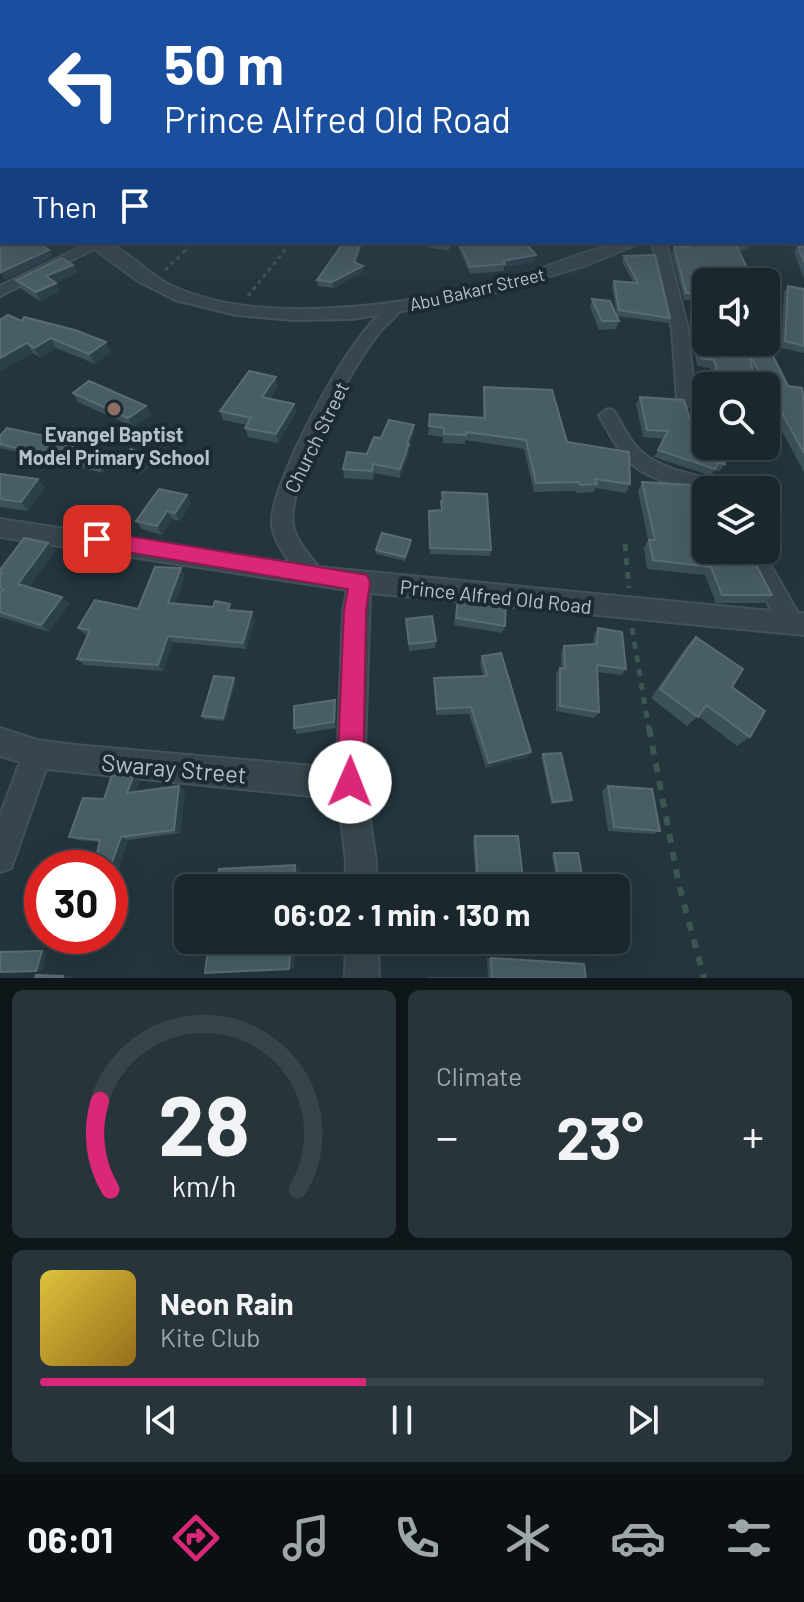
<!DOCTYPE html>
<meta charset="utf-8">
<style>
:root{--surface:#1a282e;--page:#27343a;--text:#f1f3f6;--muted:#9fa6aa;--line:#38444a;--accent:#db2777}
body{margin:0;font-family:Barlow,sans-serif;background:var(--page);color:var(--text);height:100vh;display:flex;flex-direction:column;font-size:30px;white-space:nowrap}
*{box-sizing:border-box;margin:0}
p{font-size:26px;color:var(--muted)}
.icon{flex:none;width:44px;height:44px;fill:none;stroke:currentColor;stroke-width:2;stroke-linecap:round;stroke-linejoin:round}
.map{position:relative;height:978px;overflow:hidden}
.drawer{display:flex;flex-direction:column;gap:12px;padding:12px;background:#0e1619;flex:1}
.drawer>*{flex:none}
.banner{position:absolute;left:0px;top:0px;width:804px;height:244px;box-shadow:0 8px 32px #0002,0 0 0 2px var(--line);background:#1a4fa0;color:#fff;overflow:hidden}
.tools{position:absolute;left:692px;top:268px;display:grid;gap:16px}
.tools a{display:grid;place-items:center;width:88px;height:88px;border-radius:12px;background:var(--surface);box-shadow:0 8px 32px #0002,0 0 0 2px var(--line);font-size:40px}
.speed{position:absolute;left:24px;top:850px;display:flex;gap:16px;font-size:40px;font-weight:700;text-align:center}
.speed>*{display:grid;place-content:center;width:104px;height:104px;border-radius:50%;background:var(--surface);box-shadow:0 8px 32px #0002,0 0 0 2px var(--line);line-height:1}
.speed .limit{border:12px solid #d22;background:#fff;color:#111}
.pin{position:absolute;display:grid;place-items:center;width:68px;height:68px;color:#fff;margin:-34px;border-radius:16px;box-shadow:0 4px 12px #0006}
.me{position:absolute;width:88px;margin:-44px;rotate:1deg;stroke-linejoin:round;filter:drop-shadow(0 0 6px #0008)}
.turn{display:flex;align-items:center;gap:28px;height:168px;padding:0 32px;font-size:36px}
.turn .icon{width:104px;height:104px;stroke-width:2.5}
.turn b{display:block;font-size:56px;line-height:68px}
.then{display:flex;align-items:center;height:76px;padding:0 32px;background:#0003;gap:16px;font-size:30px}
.big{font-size:60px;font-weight:700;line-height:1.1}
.drawer .widget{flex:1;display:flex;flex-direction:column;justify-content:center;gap:12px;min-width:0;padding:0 28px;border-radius:12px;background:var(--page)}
.drawer .dial{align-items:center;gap:0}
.dial svg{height:208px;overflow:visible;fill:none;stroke:var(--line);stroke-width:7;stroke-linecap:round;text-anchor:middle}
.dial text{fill:var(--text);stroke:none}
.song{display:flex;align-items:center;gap:24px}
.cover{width:96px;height:96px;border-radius:12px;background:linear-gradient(135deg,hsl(50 70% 55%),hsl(40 70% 35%))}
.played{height:8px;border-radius:4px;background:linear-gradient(90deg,var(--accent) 45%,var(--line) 45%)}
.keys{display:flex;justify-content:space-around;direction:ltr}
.heat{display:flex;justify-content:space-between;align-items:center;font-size:44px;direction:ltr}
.drawer .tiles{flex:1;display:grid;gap:12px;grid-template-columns:1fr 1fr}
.widget:last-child{grid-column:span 2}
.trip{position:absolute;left:174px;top:874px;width:456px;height:80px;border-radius:12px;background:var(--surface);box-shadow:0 8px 32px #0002,0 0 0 2px var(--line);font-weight:700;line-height:80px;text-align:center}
.menu{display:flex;height:128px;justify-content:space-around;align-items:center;background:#0a1012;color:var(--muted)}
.menu .icon{width:56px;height:56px}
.menu .active{color:var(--accent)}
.menu b{font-size:36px;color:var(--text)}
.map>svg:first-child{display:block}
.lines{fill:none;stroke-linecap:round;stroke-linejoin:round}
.minor-casing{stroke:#435259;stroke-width:4}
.tertiary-casing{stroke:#435259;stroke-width:4}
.path-far3{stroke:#3e5652;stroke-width:2;stroke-dasharray:4 4;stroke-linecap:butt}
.path-far2{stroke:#3e5652;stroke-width:3;stroke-dasharray:4 4;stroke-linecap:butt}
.path-far1{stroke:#3e5652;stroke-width:5;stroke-dasharray:7 7;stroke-linecap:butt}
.path{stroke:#3e5652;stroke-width:6;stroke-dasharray:9 9;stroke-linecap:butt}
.minor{fill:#37464d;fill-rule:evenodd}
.tertiary{fill:#37464d;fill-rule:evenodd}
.wall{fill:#3b5059}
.shaded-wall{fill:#2c4049}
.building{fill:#485d65;stroke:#596c75;stroke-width:2}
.route{fill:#db2777;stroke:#8e194d;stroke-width:2}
.education-dot{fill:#8d6e63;stroke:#1c2b32;stroke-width:3}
.labels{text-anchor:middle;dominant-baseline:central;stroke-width:8;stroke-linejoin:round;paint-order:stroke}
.far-street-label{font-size:18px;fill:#b3c1c9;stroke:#1c2b32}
.poi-label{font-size:20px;font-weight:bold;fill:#b3c1c9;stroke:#1c2b32}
.street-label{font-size:20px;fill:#b3c1c9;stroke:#1c2b32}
.near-street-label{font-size:24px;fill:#b3c1c9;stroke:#1c2b32}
</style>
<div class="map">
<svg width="804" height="978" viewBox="0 0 804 978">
<rect width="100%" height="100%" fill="#23353d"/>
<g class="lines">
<defs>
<g id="minor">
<polygon points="91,242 104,244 0,296 0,286"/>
<polygon points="652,242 666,242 688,329 695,401 686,407 677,401 672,329"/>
<path d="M395,304L402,308C395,318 385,325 377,335C351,369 286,484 293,525C296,541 309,554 318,567L772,611L740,550H762L798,613H804V635L370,593L364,782L376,861L377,888H345L346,861L338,796H311L46,769L11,868L0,872V816L20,762L0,756V728L37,740L75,745L337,768L343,611L347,590L0,537V519L290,563C282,551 271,535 272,519C274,478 357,316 395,304Z"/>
<path d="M608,409L614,411C621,422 626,434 634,444C655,471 697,474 727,484L730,490H706V493C641,475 632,477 599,415Z"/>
<polygon points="346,940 378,940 379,978 345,978"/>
</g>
<g id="tertiary">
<rect x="0" y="190" width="2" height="9"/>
<polygon points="802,221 804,222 804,232 802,231"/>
<path d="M85,242C91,242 98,241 104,242C123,247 150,275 170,285C207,303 255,309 296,309C371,310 446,296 519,276C559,264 600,242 642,242L587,265L469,300L352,319L293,320L236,315L175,300L138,281Z"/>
</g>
</defs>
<use href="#minor" class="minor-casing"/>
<use href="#tertiary" class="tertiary-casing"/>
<g class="path-far3">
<polyline points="184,252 195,242"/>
<polyline points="283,252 291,242"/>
</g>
<g class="path-far2">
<polyline points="165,270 186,250"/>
<polyline points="248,296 285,250"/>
</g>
<g class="path-far1">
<polyline points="625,544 629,588"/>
<polyline points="632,628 649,730"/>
</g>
<polyline class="path" points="649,728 679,885 704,978"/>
<use href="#minor" class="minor"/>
<use href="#tertiary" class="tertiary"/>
</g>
<g class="wall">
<polygon points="339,242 363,242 356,263 363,266 363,272 333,288 318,286 317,280 342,244 340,244"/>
<polygon points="427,242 453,242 448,251 427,247"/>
<polygon points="456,242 525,242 536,255 534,262 504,267 504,271 470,274"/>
<polygon points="677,242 748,242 750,244 747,250 739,251 706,282 706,316 702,316 696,300 684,300 672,253 674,246 681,246"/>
<polygon points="798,246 804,247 804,279 794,252"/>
<polygon points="624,256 670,318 668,323 617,316 612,287 614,281 633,282 622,261"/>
<polygon points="73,265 77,273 55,283 60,291 40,301 21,289 16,280"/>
<polygon points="788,286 804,289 804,353 781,348 784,292"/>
<polygon points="592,299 619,321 616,329 599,330 590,307"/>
<polygon points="692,312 714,347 772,354 788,386 804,403 804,472 766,402 766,386 758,386 754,380 755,386 715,386 710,368 697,366 689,320"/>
<polygon points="22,321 111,352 95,364 56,348 40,358 33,353 0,371"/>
<polygon points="278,386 270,399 294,404 296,413 278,443 248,437 245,428 247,425 223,420 220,411"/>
<polygon points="484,387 630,484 626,493 596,488 594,492 576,493 575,491 534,492 524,449 465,440 465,444 443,443 443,437 428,435 430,414 483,418 483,396"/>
<polygon points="73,393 146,406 151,415 133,427 78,402"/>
<polygon points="640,397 690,419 706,446 735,446 733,450 721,449 725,464 720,471 714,471 711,476 654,457 664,439 643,437 636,404"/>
<polygon points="414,434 409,446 409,453 400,478 374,473 373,480 344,478 343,469 367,454 381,438"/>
<polygon points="0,436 53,442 103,456 106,461 103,473 0,448"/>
<polygon points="151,458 153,462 141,474 122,464 119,460"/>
<polygon points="0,474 38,479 45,488 28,511 0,507"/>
<polygon points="642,482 703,497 706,550 772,595 764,603 716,603 705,575 647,569 644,548 648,540 638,491"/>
<polygon points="442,492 491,550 490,556 430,554 429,511 441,510"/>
<polygon points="187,495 191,504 180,521 172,519 162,535 142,529 136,521"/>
<polygon points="411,540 411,545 405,561 376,554 376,550"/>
<polygon points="48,543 55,551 29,587 69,604 49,632 0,617 0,575 1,574 0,570"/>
<polygon points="185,575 175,604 233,611 255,619 246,649 173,642 163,671 84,665 77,659 88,635 85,634 78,628 138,609"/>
<polygon points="458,597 505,626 502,633 454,625"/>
<polygon points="406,619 436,641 435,648 409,651"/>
<polygon points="598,628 626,669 621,675 597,672 599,712 594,718 556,711 556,674 560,668 561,668 561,652 564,646 593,644 594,635"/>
<polygon points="696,637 732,687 750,737 737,746 698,716 687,726 651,698 686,647"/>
<polygon points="482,656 528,757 486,768 469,714 436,715 434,685 434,678 483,677 480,663"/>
<polygon points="234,678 236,681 225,721 204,719 202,716"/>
<polygon points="336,706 336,728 297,734 294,728"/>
<polygon points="543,754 572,800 569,802 551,804 541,756"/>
<polygon points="139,782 136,791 185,790 180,833 128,840 119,868 110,868 94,867 100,842 77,840 69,837 104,799"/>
<polygon points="608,786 660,831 653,834 608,831 602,791"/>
<polygon points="475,836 524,888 476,888 473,840"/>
<polygon points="554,853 584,887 557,888 552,855"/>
<polygon points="487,958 584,964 586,978 428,978 428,977 488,977"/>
</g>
<g class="shaded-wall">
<polygon points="361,242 363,242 354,268 354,262"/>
<polygon points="49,250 53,257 5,280 1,272"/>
<polygon points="536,255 534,262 504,267 505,264 503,261"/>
<polygon points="73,265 77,273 50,285 46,276"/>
<polygon points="363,266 363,272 333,288 332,282"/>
<polygon points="56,283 60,291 40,301 36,292"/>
<polygon points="51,338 56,348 40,358 34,348"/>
<polygon points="106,342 111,352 95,364 89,354"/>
<polygon points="27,343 33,353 0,371 0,358"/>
<polygon points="276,377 278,386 264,406 262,397"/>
<polygon points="294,404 296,413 278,443 276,434"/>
<polygon points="146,406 151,415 133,427 128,418"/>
<polygon points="414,425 414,434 409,446 409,453 400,478 400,469 407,443"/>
<polygon points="103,456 106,461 103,473 100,469"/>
<polygon points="151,458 153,462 141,474 138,469"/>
<polygon points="38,479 45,488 28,511 21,502"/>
<polygon points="187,495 191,504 180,521 175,513"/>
<polygon points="167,511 172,519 162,535 157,526"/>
<polygon points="48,543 55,551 26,592 18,584"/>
<polygon points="181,568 185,575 173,610 168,603"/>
<polygon points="62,597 69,604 49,632 41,625"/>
<polygon points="252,612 255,619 246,649 243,643"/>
<polygon points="168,636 173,642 163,671 158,665"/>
<polygon points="234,678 236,681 225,721 223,718"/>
<polygon points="335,700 336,706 336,728 334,722"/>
<polygon points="531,752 528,757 486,768 489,763"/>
<polygon points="133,777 139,782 134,797 127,793"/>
<polygon points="179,786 185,790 180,833 174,830"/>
<polygon points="121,837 128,840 119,868 111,865"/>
<polygon points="295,865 300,869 298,888 294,888"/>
<polygon points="291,940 296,940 294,968 289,969"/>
<polygon points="42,951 47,951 42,971 36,971"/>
<polygon points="63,976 74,976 73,978 63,978"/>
</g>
<g class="building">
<rect x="802" y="156" width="2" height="16"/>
<polygon points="802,197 804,199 804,213 803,216"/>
<polygon points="7,242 38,242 49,250 1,272 0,244"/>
<polygon points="344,242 361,242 354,262 363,266 332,282 317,280"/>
<polygon points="459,242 525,242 536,255 503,261 505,264 470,267"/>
<polygon points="685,242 748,242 750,244 736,245 754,282 706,282 705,310 699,294 686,293 674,246 689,247"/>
<polygon points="798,246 804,247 804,262"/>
<polygon points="655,255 670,318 619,310 614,281 638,283 624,256"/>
<polygon points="62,258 73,265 46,276 56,283 36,292 16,280"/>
<polygon points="788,286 804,289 804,346 785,341"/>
<polygon points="592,299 610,301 619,321 602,321"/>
<polygon points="697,310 706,329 706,342 712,342 714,347 772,354 788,386 802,388 804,403 804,453 750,355 755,386 721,386 714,360 701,358 692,312"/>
<polygon points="8,315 22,321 24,317 75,330 106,342 89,354 51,338 34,348 27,343 0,358 0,320"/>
<polygon points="249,371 276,377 262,397 294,404 276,434 245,428 251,418 220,411"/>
<polygon points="89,381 146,406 128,418 73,393"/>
<polygon points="484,387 552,390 567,442 629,452 630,484 595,479 597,484 580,485 579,482 536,483 526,440 466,432 466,435 444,434 444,428 429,426 430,414 485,418"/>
<polygon points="640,397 684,400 690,419 706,420 706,446 720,446 725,464 718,463 715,469 658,450 668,431 647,430"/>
<polygon points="389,420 414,425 407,443 409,444 400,469 373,464 372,471 343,469 347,452 367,454 374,437 381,438"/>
<polygon points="7,428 50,437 47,440 103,456 100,469 0,444 0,436"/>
<polygon points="131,449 151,458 138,469 119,460"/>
<polygon points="0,474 38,479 21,502 0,499"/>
<polygon points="642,482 708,486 703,497 706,497 706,550 748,550 772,595 722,595 711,567 653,560 649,540 655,540"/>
<polygon points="159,489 187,495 175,513 167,511 157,526 136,521"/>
<polygon points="442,492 487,494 491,550 430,548 429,511 442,510 441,501 443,501"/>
<polygon points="382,533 411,540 405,557 376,550"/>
<polygon points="24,538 48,543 18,584 62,597 41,625 0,612 0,593 3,589 0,588 0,575 2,573 0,572 0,570"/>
<polygon points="155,567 181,568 168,603 213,607 215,601 230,604 228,610 252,612 243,643 168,636 158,665 77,659 90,630 78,628 95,600 138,609"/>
<polygon points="458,597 506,601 505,626 456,618"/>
<polygon points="432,616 436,641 409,644 406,619"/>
<polygon points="598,628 622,632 626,669 597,665 599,712 560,706 560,668 565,669 564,646 597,644"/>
<polygon points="696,637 743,669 732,687 765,711 750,737 706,705 698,717 660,689"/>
<polygon points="501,653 531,752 489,763 471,707 437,709 434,678 487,676 482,656"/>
<polygon points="214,676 234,678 223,718 202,716"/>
<polygon points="335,700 334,722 294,728 294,706"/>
<polygon points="561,753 572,800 553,802 543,754"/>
<polygon points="112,775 133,777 127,793 179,786 174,830 121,837 111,865 94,867 100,840 69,837 83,798 104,799"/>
<polygon points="608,786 652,789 660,831 614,827"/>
<polygon points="475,836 518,836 524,888 478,888"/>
<polygon points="554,853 578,853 584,887 560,887"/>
<polygon points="295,865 294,888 216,888 219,869"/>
<polygon points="446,884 463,888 446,888"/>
<polygon points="209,940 291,940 289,969 205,973"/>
<polygon points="42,951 36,971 0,972 0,952"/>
<polygon points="491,958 584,964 586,978 492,978"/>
<polygon points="36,975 63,976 63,978 35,978"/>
</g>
<linearGradient id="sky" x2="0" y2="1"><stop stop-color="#131d22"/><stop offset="0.53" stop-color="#3f5162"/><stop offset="1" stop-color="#3f5162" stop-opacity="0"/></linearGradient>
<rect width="804" height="289" fill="url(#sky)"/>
<polygon class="route" points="97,531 367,575 370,582 366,611 363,782 359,791 350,794 341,791 337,782 344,611 348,589 97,547 90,545 87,539 90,533"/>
<circle class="education-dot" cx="114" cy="409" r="8"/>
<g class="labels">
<g class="far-street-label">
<text transform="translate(477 289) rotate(-13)">Abu Bakarr Street</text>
</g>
<g class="poi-label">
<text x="114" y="434">Evangel Baptist<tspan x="114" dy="23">Model Primary School</tspan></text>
</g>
<g class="street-label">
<text transform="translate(316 437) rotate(-64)">Church Street</text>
<text transform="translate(496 596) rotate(6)">Prince Alfred Old Road</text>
</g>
<g class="near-street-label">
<text transform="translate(174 768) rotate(5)">Swaray Street</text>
</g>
</g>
</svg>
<div class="tools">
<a><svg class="icon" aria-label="sound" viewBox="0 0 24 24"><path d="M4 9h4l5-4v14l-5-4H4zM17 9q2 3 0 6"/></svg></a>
<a><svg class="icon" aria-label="search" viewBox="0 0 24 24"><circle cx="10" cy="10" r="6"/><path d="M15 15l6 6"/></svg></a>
<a><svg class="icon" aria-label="layers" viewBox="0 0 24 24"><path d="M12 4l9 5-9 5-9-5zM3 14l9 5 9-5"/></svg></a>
</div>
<div class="speed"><div class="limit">30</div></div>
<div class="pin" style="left:97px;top:539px;background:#d93025"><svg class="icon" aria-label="arrive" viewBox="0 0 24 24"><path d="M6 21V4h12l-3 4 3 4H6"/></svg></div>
<svg class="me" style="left:350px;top:782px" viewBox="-20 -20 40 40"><circle r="19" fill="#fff"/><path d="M0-13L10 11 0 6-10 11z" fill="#db2777"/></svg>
<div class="trip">06:02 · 1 min · 130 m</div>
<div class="banner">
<div class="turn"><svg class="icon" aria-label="left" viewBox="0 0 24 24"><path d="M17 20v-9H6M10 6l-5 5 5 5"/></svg><div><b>50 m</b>Prince Alfred Old Road</div></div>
<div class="then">Then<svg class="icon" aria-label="arrive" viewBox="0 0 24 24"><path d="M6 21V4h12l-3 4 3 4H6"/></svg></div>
</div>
</div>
<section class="drawer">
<div class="tiles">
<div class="widget dial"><svg viewBox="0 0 100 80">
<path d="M14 69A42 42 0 1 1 86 69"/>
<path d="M14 69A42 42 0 0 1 10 35" stroke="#db2777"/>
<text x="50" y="56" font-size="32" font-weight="700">28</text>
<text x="50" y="72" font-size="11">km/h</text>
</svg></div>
<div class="widget"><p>Climate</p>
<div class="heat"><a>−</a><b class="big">23°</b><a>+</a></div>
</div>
<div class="widget">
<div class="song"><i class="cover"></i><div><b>Neon Rain</b><p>Kite Club</p></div></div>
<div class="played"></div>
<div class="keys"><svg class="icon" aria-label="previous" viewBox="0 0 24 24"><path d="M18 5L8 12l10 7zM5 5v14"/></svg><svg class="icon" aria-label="pause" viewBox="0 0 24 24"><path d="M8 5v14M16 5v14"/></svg><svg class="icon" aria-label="next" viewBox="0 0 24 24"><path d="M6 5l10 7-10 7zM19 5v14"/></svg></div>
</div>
</div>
</section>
<nav class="menu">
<b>06:01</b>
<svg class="icon active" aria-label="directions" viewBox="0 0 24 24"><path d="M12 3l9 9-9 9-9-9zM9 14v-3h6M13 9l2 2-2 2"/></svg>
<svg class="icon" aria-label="music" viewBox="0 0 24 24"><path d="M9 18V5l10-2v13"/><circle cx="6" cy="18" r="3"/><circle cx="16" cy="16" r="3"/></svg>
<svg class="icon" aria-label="phone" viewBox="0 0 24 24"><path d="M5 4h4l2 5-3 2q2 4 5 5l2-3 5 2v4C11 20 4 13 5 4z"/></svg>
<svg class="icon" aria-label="climate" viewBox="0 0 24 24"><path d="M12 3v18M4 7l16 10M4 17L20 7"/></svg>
<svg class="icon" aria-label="car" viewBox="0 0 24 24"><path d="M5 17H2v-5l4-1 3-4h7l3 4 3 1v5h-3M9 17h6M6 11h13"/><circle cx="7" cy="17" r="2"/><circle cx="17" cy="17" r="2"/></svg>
<svg class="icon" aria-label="filters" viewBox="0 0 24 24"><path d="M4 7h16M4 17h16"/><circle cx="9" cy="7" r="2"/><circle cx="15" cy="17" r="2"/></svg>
</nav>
